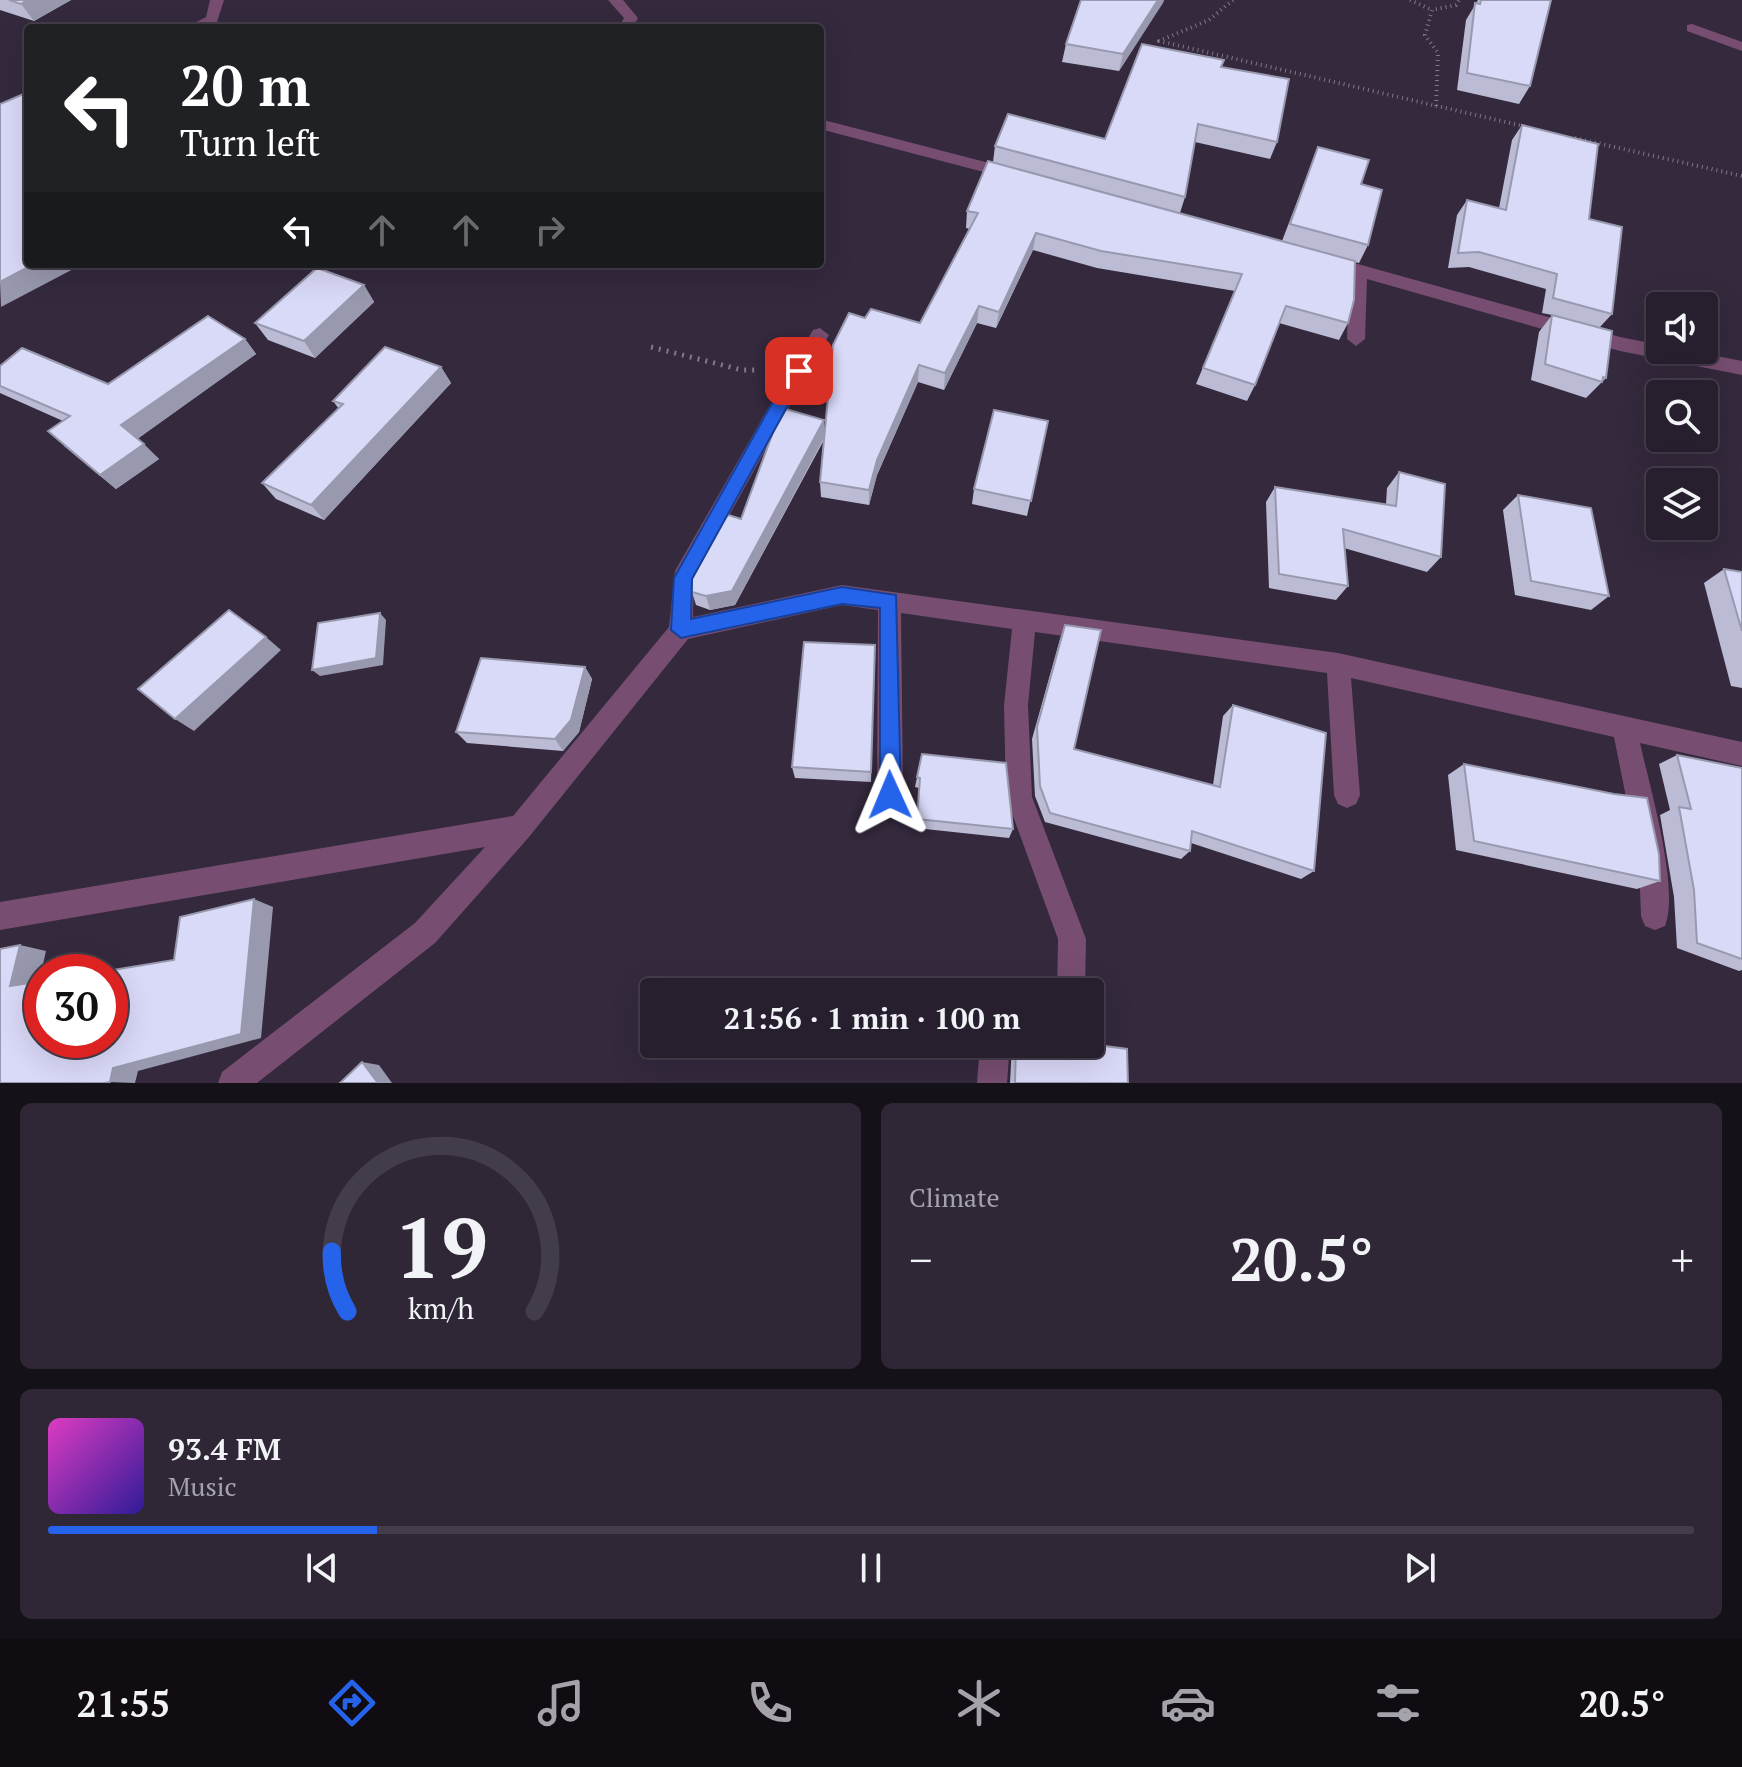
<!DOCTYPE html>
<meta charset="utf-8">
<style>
:root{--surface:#271f2e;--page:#2f2736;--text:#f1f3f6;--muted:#a4a2aa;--line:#433d4a;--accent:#2563eb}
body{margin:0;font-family:"PT Serif",serif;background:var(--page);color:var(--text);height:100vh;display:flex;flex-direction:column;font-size:30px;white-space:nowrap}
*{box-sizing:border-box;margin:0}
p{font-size:26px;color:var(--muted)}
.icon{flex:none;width:44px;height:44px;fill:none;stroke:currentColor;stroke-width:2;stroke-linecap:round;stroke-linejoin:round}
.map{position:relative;height:1083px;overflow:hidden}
.side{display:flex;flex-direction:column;gap:20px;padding:20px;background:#151119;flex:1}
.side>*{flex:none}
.top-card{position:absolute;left:24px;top:24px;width:800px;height:244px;border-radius:8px;box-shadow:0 8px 32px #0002,0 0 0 2px var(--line);background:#202124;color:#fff;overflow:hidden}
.controls{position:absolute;left:1646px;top:292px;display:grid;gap:16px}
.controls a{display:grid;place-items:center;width:72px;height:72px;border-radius:8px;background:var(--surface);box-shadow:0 8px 32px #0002,0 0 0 2px var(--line);font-size:40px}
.speed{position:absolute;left:24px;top:954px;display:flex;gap:16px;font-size:40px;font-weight:700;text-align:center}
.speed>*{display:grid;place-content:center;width:104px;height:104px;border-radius:50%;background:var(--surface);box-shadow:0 8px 32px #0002,0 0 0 2px var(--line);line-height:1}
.speed .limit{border:12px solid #d22;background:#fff;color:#111}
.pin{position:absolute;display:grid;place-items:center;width:68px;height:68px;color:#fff;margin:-34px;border-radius:16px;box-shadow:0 4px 12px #0006}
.me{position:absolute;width:88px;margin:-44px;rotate:359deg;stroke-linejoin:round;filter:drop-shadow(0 0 6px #0008)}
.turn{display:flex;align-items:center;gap:28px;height:168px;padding:0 24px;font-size:36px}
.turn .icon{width:104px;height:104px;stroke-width:2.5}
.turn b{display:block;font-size:56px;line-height:68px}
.lanes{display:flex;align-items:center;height:76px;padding:0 24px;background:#0003;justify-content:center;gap:40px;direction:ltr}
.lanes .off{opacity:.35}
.big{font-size:60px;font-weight:700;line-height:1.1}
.side .card{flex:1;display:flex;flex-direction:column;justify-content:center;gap:12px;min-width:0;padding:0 28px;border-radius:12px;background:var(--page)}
.side .dial{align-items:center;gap:0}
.dial svg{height:208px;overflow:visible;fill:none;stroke:var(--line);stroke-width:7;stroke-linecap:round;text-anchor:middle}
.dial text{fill:var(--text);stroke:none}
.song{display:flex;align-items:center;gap:24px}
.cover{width:96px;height:96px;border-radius:12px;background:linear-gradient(135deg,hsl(310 70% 55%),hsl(250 70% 35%))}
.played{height:8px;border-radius:4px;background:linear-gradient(90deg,var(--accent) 20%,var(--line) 20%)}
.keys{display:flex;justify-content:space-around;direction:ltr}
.heat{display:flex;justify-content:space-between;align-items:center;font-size:44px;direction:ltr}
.side .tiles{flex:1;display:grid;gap:20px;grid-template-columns:1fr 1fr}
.card:last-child{grid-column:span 2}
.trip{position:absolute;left:640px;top:978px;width:464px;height:80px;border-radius:8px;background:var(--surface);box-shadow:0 8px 32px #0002,0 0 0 2px var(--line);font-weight:700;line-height:80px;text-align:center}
.tab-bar{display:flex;height:128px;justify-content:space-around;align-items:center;background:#100c12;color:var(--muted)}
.tab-bar .icon{width:56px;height:56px}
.tab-bar .selected{color:var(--accent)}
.tab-bar b{font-size:36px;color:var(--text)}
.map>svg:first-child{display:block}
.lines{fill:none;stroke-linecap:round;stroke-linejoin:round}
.path-far1{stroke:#827889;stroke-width:4;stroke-dasharray:1 4;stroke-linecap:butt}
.path{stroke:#827889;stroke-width:5;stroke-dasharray:2 6;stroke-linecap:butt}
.minor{fill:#774e71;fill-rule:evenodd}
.wall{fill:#bbbbd5}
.shaded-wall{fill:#9898ae}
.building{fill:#d9d9f8;stroke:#9898ae;stroke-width:2}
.route{fill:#2563eb;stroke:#184099;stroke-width:2}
</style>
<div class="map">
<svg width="1742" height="1083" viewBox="0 0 1742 1083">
<rect width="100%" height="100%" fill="#34293d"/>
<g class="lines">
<g class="path-far1">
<polyline points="1233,0 1209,20 1159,41 1527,127"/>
<polyline points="1410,0 1432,10"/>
<polyline points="1436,106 1438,53 1425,35 1432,10 1456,5 1459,0"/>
<polyline points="1575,138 1742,176"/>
</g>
<polyline class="path" points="651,347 742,370 758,370"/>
<g class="minor">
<polygon points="210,0 224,0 217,22 204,28 185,28 206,17"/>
<polygon points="608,0 623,0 638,18 632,28 618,28 624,18"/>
<polygon points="1692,24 1742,42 1742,51 1687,31 1687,25"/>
<polygon points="820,119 1020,171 1022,175 1014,180 820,129"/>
<polygon points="1329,256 1620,337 1660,345 1660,350 1686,350 1742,361 1742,375 1620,351 1367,279 1365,339 1356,346 1347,339 1349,274 1323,266 1323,258"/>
<path d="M820,328L829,335L694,579L693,617L842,585L1338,653L1742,742V766L1640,743C1649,784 1680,889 1665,926L1655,930L1645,926L1641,916L1639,862L1614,737L1351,678L1360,795L1356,804L1347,808L1338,804L1334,795L1327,673L1035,632L1028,705L1032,797L1086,939L1085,992H1057L1058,939L1006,797L1004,705L1012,629L901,613L903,795L899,804L890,808L881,804L877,795L878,610L842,605L688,639L529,837L435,943L257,1083H218L222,1072L415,923L485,847L0,930V902L513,816L669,627L675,571L813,330Z"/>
<polygon points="980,1044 1010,1044 1007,1083 977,1083"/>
</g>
</g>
<g class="wall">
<polygon points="0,0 71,0 34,21 0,10"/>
<polygon points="1081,0 1164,0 1119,71 1062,62 1066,44"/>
<polygon points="1478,0 1551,0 1530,86 1519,104 1457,90 1466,20"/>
<polygon points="1221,67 1277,142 1270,159 1195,142 1185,197 1180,213 1282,241 1311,165 1318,147 1361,184 1368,245 1359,263 1355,262 1348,323 1339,340 1279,323 1255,385 1247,401 1196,384 1235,291 1097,268 1033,250 996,328 977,323 944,390 918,382 877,475 869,505 821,497 820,482 824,440 735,605 710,610 696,605 692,592 741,519 825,427 865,318 920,323 970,229 966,228 967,211 993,162 995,146 1105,139"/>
<polygon points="1522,125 1589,219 1612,314 1600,327 1606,378 1586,398 1531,380 1539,332 1552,315 1542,313 1546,289 1469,267 1448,268 1457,215 1467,200 1499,208 1512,140"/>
<polygon points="364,285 374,302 315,358 268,340 255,323"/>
<polygon points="245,339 256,354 137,439 159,459 116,489 64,446 63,421 0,393 0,366 108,384"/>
<polygon points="441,367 451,383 324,520 276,499 262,483 339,409 333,401"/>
<polygon points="1048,421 1027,516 972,504 974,489"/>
<polygon points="1399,472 1441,557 1427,572 1344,548 1348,586 1336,600 1269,588 1266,502 1275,487 1386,504 1387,488"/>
<polygon points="1518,495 1609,596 1591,610 1515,595 1503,510"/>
<polygon points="1724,569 1742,572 1742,688 1731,686 1704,583"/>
<polygon points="1065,625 1074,749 1213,785 1223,716 1233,705 1314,871 1301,879 1191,843 1190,851 1181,859 1045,822 1035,796 1032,739 1060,639"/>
<polygon points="875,645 871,782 795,778 792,767"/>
<polygon points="585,667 592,679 579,732 563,751 467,743 456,732"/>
<polygon points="922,754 1013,829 1009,838 916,828 919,788 915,787"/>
<polygon points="1677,755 1742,768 1742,970 1739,971 1677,948 1674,897 1660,815 1670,810 1659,764"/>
<polygon points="1464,764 1660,881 1637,889 1456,850 1448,775"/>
<polygon points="1012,1044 1090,1044 1128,1083 1010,1083"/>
</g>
<g class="shaded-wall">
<polygon points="27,0 71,0 34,21 21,4"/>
<polygon points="1158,0 1164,0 1163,3 1119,71 1123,54"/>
<polygon points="1036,233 1033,250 996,328 999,312"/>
<polygon points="34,264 78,264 79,266 1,307 0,282"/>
<polygon points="364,285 374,302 315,358 304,341"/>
<polygon points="979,306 977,323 944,390 945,373"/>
<polygon points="245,339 256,354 136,440 121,425"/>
<polygon points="919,365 918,382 877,475 869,505 869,490 877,460"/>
<polygon points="441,367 451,383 324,520 311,505"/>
<polygon points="824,420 825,436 735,605 710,610 706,596"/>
<polygon points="144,444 159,459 116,489 100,475"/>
<polygon points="380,613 386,620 383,665 320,676 312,670"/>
<polygon points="266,637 281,650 194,731 175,719"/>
<polygon points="585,667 592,679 579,732 563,751 555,739"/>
<polygon points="254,899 273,907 261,1038 138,1071 135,1083 110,1082 113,1068"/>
<polygon points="20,945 46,951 37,992 10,986"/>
<polygon points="362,1062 379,1065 392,1083 378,1083"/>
</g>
<g class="building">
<polygon points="9,0 27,0 21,4"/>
<polygon points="1081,0 1158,0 1123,54 1066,44"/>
<polygon points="1481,0 1551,0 1530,86 1467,73 1475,3 1480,4"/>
<polygon points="262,23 271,28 250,28"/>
<polygon points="1142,44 1224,60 1221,67 1289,79 1277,142 1198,124 1185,197 995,146 1008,114 1105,139"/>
<polygon points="28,92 28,264 34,264 0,282 0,104"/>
<polygon points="1522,125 1598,144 1589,219 1622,227 1612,314 1553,298 1557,274 1479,252 1458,253 1467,200 1506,210"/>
<polygon points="1318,147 1369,160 1361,184 1382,190 1368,245 1290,224"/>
<polygon points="988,161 1355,261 1354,300 1348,323 1286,306 1255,385 1203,368 1242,274 1101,251 1036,233 999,312 979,306 945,373 919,365 877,460 869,490 820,482 833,345 849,313 865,318 871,309 920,323 978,213 967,211"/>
<polygon points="317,268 364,285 304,341 255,323"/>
<polygon points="1552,315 1612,331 1606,378 1603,377 1602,382 1545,364"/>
<polygon points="208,316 245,339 121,425 144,444 100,475 48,431 70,416 0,386 0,366 22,348 108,384"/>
<polygon points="385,347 441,367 311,505 262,483 343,404 333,401"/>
<polygon points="782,408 824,420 732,591 706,596 692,592 692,571 725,514 741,519"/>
<polygon points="994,410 1048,421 1031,501 974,489"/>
<polygon points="1399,472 1445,484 1441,557 1343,529 1348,586 1279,574 1275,487 1396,506"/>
<polygon points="1518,495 1591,508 1609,596 1531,581"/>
<polygon points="1724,569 1742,572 1742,631"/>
<polygon points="229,610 266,637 175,719 138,689"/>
<polygon points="380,613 376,658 312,670 318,623"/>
<polygon points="1065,625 1101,630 1074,749 1220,787 1233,705 1326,733 1314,871 1192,831 1190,851 1050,813 1040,786 1037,727"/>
<polygon points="804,642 875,645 871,772 792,767"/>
<polygon points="481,658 585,667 571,720 555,739 456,732"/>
<polygon points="922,754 1006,763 1013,829 917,819 920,778 917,777"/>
<polygon points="1677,755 1742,768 1742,959 1697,943 1694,890 1679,807 1691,809"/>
<polygon points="1464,764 1614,794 1647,798 1659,854 1660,881 1474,841"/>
<polygon points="254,899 241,1034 113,1068 110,1082 104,1083 0,1083 0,949 20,945 10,986 42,981 42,1040 110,1040 110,972 101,972 174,960 180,917"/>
<polygon points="1016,1044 1090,1044 1127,1049 1128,1083 1015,1083"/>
<polygon points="362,1062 378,1083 340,1083"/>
</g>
<polygon class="route" points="799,365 807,371 692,579 691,619 842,587 896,595 901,795 898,803 890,806 883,803 880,795 880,608 842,604 681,638 671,630 674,578 793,366"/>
</svg>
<div class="controls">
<a><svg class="icon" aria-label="sound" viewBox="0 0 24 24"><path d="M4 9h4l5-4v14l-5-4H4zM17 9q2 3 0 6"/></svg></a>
<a><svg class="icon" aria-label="search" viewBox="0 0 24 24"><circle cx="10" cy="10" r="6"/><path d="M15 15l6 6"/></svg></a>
<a><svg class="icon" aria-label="layers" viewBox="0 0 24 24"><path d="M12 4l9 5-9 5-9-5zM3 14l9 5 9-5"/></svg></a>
</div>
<div class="speed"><div class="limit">30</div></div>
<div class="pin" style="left:799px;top:371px;background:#d93025"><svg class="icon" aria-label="arrive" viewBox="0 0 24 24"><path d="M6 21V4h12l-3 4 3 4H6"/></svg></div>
<svg class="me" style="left:890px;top:795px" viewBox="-20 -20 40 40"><path d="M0-17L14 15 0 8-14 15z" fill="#2563eb" stroke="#fff" stroke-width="4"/></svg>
<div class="trip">21:56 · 1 min · 100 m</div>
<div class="top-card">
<div class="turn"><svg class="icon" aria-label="left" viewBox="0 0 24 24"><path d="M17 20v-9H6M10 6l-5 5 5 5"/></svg><div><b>20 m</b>Turn left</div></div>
<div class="lanes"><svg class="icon" aria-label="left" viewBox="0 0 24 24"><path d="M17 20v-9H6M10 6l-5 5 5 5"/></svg><svg class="icon off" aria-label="ahead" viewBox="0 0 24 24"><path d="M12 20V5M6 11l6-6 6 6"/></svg><svg class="icon off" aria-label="ahead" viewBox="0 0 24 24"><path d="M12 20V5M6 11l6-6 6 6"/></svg><svg class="icon off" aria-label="right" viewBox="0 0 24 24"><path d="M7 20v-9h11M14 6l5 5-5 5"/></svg></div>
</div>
</div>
<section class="side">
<div class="tiles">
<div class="card dial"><svg viewBox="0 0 100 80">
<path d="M14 69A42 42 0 1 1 86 69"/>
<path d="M14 69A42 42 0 0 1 8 46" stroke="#2563eb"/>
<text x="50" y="56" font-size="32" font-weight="700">19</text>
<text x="50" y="72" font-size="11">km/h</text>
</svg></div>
<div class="card"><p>Climate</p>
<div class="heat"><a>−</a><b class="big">20.5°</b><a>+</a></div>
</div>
<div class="card">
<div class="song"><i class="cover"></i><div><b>93.4 FM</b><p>Music</p></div></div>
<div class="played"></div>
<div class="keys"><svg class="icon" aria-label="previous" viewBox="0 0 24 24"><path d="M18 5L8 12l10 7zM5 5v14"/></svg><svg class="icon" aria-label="pause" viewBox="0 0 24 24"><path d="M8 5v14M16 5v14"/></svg><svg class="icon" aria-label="next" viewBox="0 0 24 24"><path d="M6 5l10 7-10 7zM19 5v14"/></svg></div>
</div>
</div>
</section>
<nav class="tab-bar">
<b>21:55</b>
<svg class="icon selected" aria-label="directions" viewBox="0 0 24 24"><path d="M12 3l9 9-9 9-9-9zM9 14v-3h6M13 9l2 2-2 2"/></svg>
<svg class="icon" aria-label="music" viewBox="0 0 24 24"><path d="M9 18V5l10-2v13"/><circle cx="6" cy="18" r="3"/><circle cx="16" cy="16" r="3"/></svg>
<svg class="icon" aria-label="phone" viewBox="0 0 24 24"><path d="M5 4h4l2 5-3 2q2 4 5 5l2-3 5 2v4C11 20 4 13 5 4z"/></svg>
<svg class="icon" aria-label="climate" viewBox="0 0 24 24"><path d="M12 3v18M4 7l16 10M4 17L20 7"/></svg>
<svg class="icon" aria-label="car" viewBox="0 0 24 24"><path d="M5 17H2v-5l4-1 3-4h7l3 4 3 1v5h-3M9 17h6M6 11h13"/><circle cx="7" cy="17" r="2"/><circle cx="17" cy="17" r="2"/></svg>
<svg class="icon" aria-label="filters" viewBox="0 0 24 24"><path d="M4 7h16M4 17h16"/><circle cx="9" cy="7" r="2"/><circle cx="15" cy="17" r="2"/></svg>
<b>20.5°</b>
</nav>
